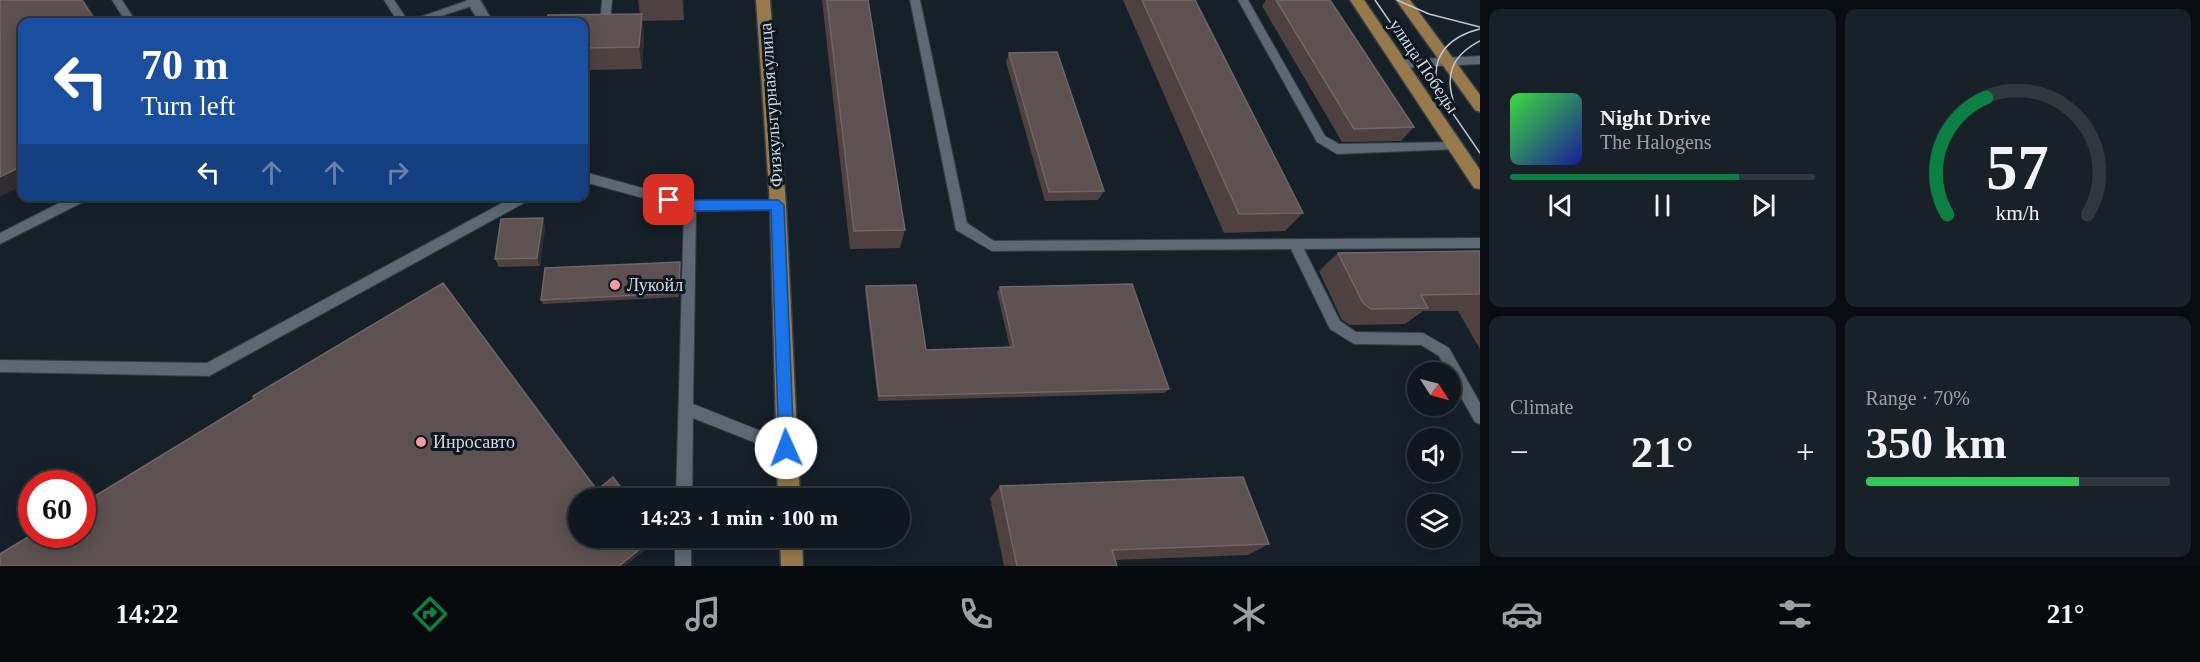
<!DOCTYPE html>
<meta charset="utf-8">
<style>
:root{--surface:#10181f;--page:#192128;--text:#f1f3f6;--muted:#9ca0a4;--line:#30373d;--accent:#0b8043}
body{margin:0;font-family:"Times New Roman",serif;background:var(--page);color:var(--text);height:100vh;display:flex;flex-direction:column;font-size:22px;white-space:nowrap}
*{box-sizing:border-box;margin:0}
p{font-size:20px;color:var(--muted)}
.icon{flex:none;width:33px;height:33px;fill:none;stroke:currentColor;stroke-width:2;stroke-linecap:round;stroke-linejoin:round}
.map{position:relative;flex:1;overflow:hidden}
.side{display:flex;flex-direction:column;gap:9px;padding:9px;background:#090d11;width:720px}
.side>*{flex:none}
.top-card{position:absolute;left:18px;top:18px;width:570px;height:183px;border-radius:12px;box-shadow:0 3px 15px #0003,0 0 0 2px var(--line);background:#1a4fa0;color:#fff;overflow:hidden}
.needle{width:39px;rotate:126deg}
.fabs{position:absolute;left:1407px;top:362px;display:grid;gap:12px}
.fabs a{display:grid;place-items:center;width:54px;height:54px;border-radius:50%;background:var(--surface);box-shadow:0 3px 15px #0003,0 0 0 2px var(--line);font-size:30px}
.speed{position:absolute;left:18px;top:470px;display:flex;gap:12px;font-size:30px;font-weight:700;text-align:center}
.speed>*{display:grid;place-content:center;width:78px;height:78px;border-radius:50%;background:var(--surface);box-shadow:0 3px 15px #0003,0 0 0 2px var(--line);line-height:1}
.speed .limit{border:9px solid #d22;background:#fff;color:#111}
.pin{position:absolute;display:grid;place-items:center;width:51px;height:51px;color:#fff;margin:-26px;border-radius:12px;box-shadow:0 3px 9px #0006}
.me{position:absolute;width:66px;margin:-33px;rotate:358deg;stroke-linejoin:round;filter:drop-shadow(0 0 4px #0008)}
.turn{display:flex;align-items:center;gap:21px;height:126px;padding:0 24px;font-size:27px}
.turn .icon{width:78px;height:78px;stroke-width:2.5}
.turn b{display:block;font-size:42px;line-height:51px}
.lanes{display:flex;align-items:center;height:57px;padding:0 24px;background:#0003;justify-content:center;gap:30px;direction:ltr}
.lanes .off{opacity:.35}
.big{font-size:45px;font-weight:800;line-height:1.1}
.side .widget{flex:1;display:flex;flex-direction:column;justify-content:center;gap:9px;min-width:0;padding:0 21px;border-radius:12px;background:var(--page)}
.side .dial{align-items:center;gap:0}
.dial svg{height:156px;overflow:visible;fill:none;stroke:var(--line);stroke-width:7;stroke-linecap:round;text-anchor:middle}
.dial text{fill:var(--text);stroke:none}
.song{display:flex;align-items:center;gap:18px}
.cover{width:72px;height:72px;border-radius:9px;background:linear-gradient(135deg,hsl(120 70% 55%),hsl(240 70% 35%))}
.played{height:6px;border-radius:3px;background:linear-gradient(90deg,var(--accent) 75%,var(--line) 75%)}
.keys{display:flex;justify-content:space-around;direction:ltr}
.heat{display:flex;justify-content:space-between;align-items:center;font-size:33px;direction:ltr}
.charge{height:9px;border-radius:4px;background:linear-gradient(90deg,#34c759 70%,var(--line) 0)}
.side .tiles{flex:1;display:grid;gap:9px;grid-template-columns:repeat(2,1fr)}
.trip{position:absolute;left:568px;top:488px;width:342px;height:60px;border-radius:30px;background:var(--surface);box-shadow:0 3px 15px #0003,0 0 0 2px var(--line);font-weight:800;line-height:60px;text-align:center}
.tab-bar{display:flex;height:96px;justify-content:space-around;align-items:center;background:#060a0c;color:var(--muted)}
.tab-bar .icon{width:42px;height:42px}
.tab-bar .selected{color:var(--accent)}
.tab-bar b{font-size:27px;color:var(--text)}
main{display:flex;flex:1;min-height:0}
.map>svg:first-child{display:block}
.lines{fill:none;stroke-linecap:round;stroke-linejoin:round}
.lane-casing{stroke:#353c43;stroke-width:2}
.street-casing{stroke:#353c43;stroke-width:3}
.primary-casing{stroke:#353c43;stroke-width:3}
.lane{fill:#5c6873;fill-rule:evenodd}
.street{fill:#5c6873;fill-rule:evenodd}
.primary{fill:#987a4a;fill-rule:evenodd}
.tram{stroke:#c0c7cd;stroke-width:1.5}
.wall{fill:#4f4140}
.shaded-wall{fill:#322d30}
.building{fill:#5d5151;stroke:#706668;stroke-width:1.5}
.route{fill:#1a73e8;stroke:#114b97;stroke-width:1.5}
.poi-dot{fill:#f49aa2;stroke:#0d171f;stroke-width:2}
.labels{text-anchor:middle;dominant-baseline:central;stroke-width:6;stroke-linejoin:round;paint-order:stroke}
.street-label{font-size:18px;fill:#d3dae0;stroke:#0d171f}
.poi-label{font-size:18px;fill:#d3dae0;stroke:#0d171f;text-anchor:start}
</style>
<main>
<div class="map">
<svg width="1480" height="566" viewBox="0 0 1480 566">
<rect width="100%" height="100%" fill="#162029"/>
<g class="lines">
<defs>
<g id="lane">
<polygon points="112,0 122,0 136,22 126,22"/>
<polygon points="384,0 394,0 408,21 469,0 478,0 479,2 478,4 423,22 398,22"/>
<polygon points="602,0 612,0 610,26 605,30 600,26"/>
<polygon points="910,0 920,0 967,223 994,241 1480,238 1480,248 1304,249 1340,321 1356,332 1423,333 1449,348 1480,403 1480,424 1475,422 1450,378 1450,372 1447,372 1439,356 1421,345 1354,344 1330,329 1291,249 992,251 956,230"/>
<polygon points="1238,0 1248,0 1325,136 1339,144 1455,142 1461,146 1459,149 1337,154 1317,142"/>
<polygon points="1480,56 1480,64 1400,68 1394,64 1400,60"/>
<polygon points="584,172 690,201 782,201 784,205 782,209 778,210 696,211 693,404 791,443 794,448 791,453 786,455 693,418 692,498 676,498 684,209 584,182"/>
<polygon points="73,196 91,196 89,199 0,244 0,233"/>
<polygon points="515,196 533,196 531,199 209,376 0,372 0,360 207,363"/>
<rect x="675" y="537" width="16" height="29"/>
</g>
<polygon id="street" points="466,0 480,0 493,22 479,22"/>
<g id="primary">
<polygon points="756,0 770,0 786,205 800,498 778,498 770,205"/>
<polygon points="1350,0 1364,0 1480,170 1480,189 1474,188"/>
<polygon points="1396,0 1410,0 1480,95 1480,112 1475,110"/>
<polygon points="780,537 802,537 803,566 781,566"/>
</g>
</defs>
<use href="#lane" class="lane-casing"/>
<use href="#street" class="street-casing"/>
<use href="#primary" class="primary-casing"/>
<use href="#lane" class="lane"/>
<use href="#street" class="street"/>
<use href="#primary" class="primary"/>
<g class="tram">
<polyline points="1375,0 1480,153"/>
<polyline points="1397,0 1429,14 1480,27"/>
<path d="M1437,85C1431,54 1451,36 1480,29"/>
<path d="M1455,106C1444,76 1451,56 1480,41"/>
</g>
</g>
<g class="wall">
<polygon points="638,0 684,0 684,20 642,21 644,37 642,69 584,70 584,22 640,14"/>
<polygon points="822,0 868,0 905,230 900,248 850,249"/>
<polygon points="1123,0 1195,0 1303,213 1285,231 1224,233"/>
<polygon points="1266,0 1330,0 1414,127 1401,141 1342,142 1262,6"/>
<polygon points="1009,53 1104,191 1098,200 1045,201 1006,62"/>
<polygon points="545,227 540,266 499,267 495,259"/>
<polygon points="1480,251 1480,349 1458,311 1423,311 1405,324 1350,325 1342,320 1319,271 1338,253"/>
<polygon points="680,266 679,297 543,304 541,300"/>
<polygon points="866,286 926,350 1010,348 997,292 1000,287 1169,389 1164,393 878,401 865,291"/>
<polygon points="1000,486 1269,544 1248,555 1115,560 1117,566 1004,566 990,498"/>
</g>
<g class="shaded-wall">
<polygon points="82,0 84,0 99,22 96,22"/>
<polygon points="682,0 684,0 684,20"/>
<polygon points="642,14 644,37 642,69 639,47"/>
<polygon points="22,166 22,186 0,197 0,177"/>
<polygon points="543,218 545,227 540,266 537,258"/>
<polygon points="655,537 658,537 659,539 625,566 619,566"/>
</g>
<g class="building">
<polygon points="0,0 82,0 96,22 22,22 22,166 0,177"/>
<polygon points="827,0 868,0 905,230 854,231"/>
<polygon points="1142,0 1195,0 1303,213 1239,214"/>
<polygon points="1276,0 1330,0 1414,127 1354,129"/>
<polygon points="642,14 639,47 584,48 584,22 547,22 548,15"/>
<polygon points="1057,52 1104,191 1049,192 1009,53"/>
<polygon points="543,218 537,258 495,259 501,219"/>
<polygon points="1480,251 1480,294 1421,295 1428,308 1371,309 1363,303 1338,253"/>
<polygon points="680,262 679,293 541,300 545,268"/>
<polygon points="443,283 597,490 613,477 629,498 579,498 579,537 655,537 619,566 0,566 0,554 33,534 82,534 82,504 254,399 253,396"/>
<polygon points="1132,284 1169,389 879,396 866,286 916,285 926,350 1014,347 1000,287"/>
<polygon points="1243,477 1269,544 1112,550 1117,566 1017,566 1000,486"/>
</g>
<polygon class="route" points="669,195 690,200 778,200 784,205 794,448 792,453 786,455 781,453 779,448 771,210 690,211 664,203 663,200"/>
<g class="poi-dot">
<circle cx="615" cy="285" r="6"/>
<circle cx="421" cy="442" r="6"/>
</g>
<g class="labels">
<g class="street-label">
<text transform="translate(1424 66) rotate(56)">улица Победы</text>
<text transform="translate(771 105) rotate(-94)">Физкультурная улица</text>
</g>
<g class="poi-label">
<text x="627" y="285">Лукойл</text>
<text x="433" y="442">Инросавто</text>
</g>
</g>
</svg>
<div class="fabs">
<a><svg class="needle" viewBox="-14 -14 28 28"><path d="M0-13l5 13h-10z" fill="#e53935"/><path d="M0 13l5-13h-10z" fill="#9ca0a4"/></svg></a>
<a><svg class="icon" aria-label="sound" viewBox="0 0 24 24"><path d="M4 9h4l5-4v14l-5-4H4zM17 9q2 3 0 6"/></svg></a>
<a><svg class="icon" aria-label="layers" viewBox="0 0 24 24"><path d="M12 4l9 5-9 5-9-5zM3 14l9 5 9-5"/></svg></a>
</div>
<div class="speed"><div class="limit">60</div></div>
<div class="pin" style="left:669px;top:200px;background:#d93025"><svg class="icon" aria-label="arrive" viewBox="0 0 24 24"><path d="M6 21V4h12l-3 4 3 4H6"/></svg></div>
<svg class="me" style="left:786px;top:448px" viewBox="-20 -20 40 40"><circle r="19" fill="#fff"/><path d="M0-13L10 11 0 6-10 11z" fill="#1a73e8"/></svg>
<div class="trip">14:23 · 1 min · 100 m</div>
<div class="top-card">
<div class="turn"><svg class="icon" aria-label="left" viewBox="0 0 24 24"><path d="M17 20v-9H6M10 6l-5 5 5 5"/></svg><div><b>70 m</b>Turn left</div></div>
<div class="lanes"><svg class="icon" aria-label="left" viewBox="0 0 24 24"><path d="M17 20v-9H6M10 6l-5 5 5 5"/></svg><svg class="icon off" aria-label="ahead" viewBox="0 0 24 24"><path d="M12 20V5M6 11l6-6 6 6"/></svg><svg class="icon off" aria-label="ahead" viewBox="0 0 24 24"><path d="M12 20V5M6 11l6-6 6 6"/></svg><svg class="icon off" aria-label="right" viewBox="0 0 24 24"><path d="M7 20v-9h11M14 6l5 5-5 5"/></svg></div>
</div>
</div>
<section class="side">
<div class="tiles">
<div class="widget">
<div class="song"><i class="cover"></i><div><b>Night Drive</b><p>The Halogens</p></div></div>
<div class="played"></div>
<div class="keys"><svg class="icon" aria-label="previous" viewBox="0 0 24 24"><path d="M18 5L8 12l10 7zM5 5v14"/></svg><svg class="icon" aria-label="pause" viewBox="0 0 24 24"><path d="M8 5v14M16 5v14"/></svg><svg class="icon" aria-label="next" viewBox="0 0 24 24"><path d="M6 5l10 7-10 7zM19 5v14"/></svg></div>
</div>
<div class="widget dial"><svg viewBox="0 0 100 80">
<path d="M14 69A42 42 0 1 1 86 69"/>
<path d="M14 69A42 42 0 0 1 34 9" stroke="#0b8043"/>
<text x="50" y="56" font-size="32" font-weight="700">57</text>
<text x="50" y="72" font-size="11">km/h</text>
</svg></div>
<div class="widget"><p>Climate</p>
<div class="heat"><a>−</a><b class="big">21°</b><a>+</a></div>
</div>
<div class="widget"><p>Range · 70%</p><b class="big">350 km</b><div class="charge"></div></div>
</div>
</section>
</main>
<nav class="tab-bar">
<b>14:22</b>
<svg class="icon selected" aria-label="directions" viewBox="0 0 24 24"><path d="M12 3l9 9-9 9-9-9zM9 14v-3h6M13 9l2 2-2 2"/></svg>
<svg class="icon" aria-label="music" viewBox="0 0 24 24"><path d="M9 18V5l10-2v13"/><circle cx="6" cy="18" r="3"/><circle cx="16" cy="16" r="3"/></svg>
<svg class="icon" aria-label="phone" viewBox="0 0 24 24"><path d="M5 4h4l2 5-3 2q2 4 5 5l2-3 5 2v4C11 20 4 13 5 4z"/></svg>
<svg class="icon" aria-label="climate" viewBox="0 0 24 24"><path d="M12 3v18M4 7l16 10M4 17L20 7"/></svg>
<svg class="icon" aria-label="car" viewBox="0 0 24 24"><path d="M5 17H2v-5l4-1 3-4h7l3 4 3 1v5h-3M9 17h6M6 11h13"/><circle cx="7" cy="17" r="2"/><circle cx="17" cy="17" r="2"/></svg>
<svg class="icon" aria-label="filters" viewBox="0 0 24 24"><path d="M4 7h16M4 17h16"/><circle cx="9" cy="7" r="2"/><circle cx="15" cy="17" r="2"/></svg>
<b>21°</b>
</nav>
